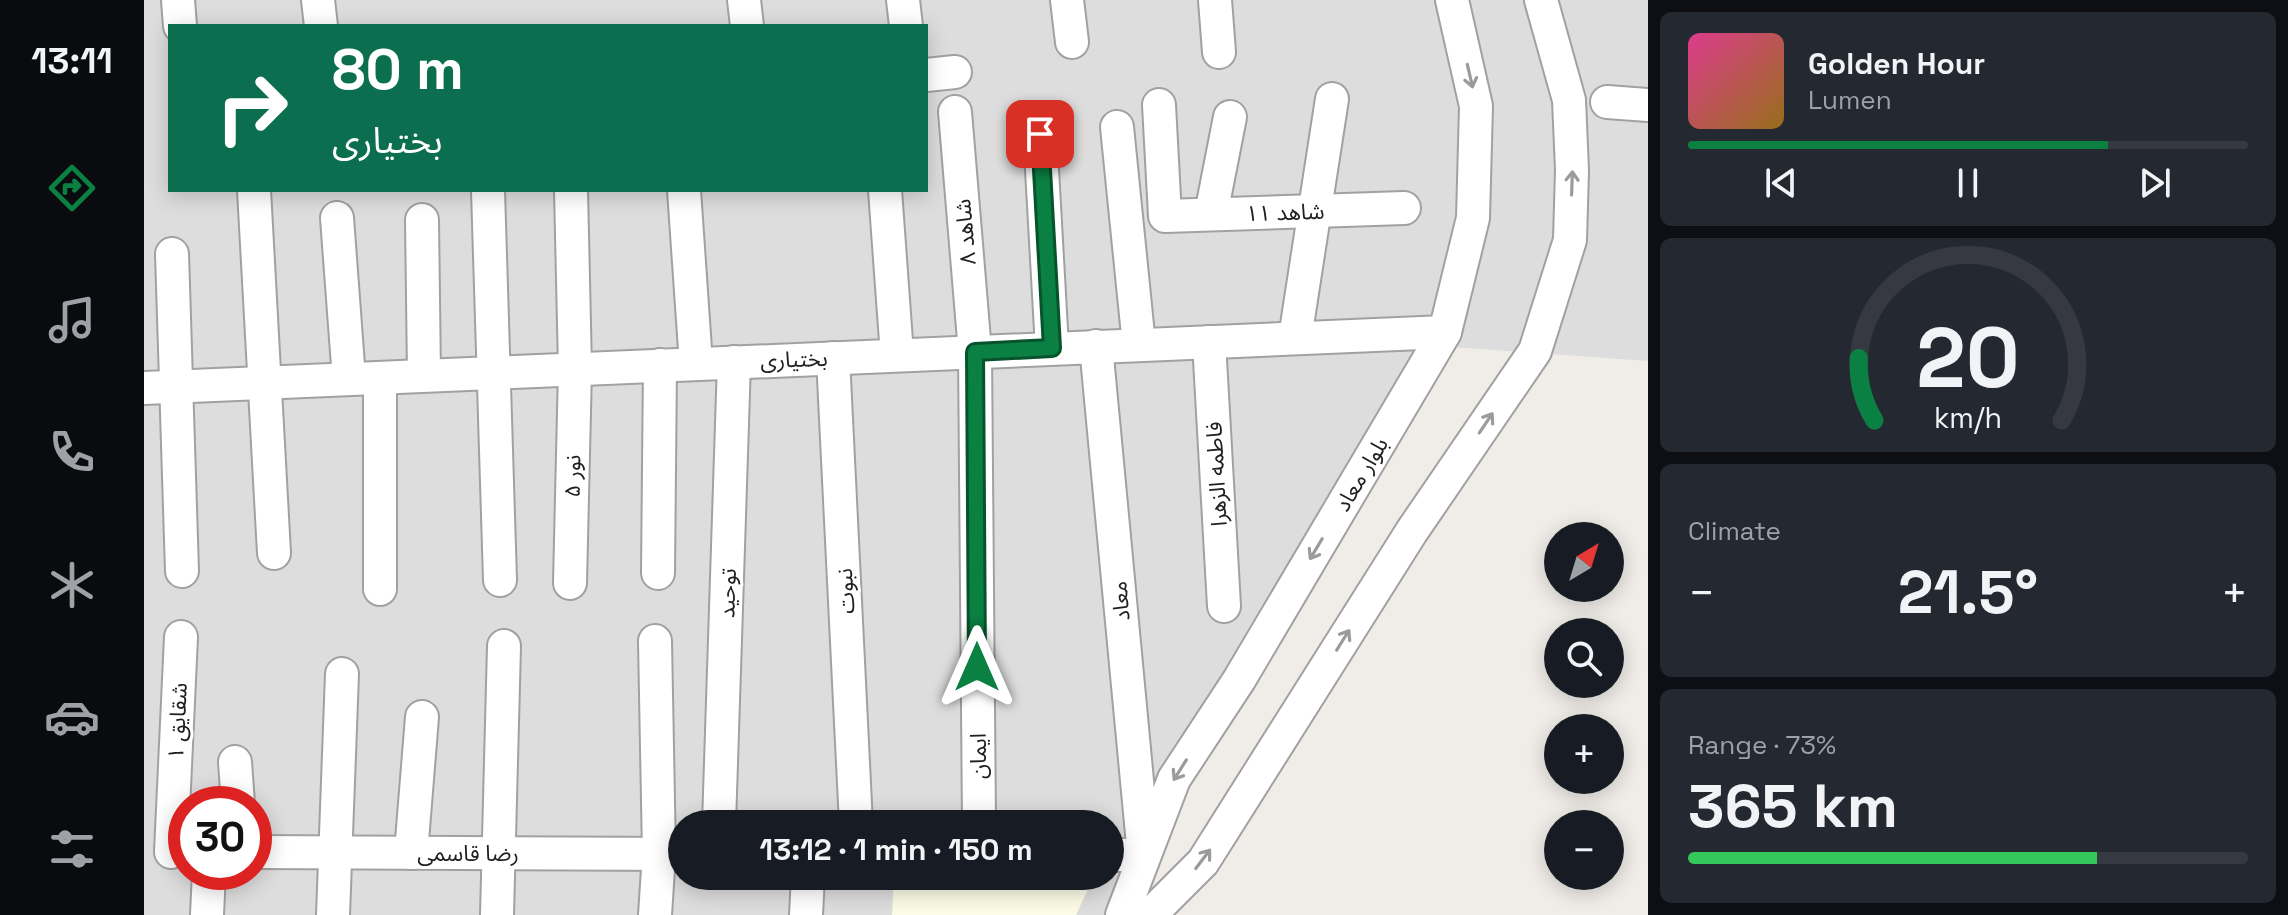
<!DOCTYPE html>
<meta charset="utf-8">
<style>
:root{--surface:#171b24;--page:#242831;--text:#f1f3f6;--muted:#9ea1a6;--line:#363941;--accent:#0b8043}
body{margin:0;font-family:"Space Grotesk","Noto Sans Arabic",sans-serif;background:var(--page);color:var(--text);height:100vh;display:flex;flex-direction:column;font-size:30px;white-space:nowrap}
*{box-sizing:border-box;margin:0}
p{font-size:26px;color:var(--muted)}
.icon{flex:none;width:44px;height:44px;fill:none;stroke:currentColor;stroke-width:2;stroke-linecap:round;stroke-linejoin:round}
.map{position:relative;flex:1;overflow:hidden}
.sheet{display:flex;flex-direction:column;gap:12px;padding:12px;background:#0d0f14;width:640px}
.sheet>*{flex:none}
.guide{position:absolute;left:24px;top:24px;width:760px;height:168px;border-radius:0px;box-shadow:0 4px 20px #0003;background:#0b6e4f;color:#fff;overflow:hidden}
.needle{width:52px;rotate:38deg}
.buttons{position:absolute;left:1400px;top:522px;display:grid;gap:16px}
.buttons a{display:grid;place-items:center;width:80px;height:80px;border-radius:50%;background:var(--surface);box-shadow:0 4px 20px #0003;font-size:40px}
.speed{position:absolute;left:24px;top:786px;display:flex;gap:16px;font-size:40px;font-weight:700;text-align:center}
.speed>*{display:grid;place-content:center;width:104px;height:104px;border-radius:50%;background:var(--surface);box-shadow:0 4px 20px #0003;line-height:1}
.speed .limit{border:12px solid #d22;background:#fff;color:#111}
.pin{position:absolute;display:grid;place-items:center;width:68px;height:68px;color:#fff;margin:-34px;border-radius:16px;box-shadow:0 4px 12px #0006}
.me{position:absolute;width:88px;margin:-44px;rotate:0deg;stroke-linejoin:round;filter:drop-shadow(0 0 6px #0008)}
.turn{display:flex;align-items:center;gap:28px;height:168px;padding:0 32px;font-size:36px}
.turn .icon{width:104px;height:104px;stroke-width:2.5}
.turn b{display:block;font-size:56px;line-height:68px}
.big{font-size:60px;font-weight:700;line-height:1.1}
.sheet .tile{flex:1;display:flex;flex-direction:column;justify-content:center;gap:12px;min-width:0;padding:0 28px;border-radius:12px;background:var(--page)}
.sheet .dial{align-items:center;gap:0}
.dial svg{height:208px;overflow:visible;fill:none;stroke:var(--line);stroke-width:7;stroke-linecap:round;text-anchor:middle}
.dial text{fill:var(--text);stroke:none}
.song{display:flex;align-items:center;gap:24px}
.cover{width:96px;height:96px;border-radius:12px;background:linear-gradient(135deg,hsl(330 70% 55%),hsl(40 70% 35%))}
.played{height:8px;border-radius:4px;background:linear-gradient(90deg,var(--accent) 75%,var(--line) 75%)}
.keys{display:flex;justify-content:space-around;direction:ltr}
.heat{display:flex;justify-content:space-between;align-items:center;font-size:44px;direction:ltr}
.charge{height:12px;border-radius:6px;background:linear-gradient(90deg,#34c759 73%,var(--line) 0)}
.trip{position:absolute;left:524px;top:810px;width:456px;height:80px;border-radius:40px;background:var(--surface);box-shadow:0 4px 20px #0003;font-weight:700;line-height:80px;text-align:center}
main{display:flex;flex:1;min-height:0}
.tabs{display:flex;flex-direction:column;width:144px;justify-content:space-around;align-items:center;background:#090b0e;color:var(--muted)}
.tabs .icon{width:56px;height:56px}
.tabs .current{color:var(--accent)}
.tabs b{font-size:36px;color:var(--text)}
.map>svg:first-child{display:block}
.residential{fill:#dedddd;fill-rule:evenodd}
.education{fill:#fcfbe5}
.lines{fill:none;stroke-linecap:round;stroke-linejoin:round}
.minor-casing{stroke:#a1a1a1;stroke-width:36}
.minor{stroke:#fff;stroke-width:32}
.oneway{stroke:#9b9b9b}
.route-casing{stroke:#07532c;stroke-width:20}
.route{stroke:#0b8043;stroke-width:14}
.labels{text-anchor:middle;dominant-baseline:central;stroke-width:6;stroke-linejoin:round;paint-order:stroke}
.street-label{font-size:22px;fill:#202020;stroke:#fff}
</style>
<main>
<nav class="tabs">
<b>13:11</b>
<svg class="icon current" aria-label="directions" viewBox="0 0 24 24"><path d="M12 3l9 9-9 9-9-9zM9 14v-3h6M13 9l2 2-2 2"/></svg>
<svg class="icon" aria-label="music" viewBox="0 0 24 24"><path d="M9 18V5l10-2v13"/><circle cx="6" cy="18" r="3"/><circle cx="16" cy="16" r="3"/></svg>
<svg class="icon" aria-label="phone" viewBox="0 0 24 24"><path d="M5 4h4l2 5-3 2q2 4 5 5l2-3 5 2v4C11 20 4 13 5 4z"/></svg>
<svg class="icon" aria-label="climate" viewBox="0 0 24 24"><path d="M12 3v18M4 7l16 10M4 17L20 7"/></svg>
<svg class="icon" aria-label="car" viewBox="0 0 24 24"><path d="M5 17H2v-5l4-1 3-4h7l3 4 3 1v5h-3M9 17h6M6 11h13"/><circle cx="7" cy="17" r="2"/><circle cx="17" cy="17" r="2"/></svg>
<svg class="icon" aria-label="filters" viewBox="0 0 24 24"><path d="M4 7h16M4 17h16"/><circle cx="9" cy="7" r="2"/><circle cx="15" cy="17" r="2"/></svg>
</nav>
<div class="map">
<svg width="1504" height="915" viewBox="0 0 1504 915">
<rect width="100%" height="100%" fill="#f0ede8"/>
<path class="residential" d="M0,0H1504V361L1279,345L1024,765L967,915H0ZM26,26H782V190H26ZM42,804H110V872H42ZM538,824H966V876H538Z"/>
<polygon class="education" points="750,876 923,876 949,878 932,915 748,915"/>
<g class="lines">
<defs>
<g id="minor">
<polyline points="34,0 36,26"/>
<polyline points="174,0 177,26"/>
<polyline points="600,0 603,26"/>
<polyline points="759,0 762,26"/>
<polyline points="923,0 928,42"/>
<polyline points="1071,0 1075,52"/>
<polyline points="782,75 811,72"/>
<polyline points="1463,102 1504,105"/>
<polyline points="1015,105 1021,216 1260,208"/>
<polyline points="811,112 831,352 835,824"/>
<polyline points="973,127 995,345"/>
<polyline points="896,134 908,348"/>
<polyline points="110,190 130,553"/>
<polyline points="344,190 356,580"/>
<polyline points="540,190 552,364"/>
<polyline points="741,190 753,355"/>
<polyline points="1067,214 1086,117"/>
<polyline points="193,218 205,379"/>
<polyline points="278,220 280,375"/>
<polyline points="28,254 38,571"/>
<polyline points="1151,338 1188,99"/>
<polyline points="1065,342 1080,606"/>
<polyline points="952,346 1000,855 966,855"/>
<polyline points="689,358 712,824"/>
<polyline points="0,388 1301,332"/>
<polyline points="514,573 516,365"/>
<polyline points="426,583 431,369 427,190"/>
<polyline points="236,589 236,378"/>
<polyline points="91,762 94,804"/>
<polyline points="575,824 590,362"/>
<polyline points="27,852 37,637"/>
<polyline points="110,852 538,854"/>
<polyline points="267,853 278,717"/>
<polyline points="63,915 65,872"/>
<polyline points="189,915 198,674"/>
<polyline points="353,915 360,646"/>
<polyline points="511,915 515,854 511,641"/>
<polyline points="662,915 664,876"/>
<polyline points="978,915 1030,779 1095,680 1301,332 1329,218 1332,106 1308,0"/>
<polyline points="1006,915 1059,862 1268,531 1391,351 1426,240 1428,170 1425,100 1397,0"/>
</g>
</defs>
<use href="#minor" class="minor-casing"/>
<use href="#minor" class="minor"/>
</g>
<defs><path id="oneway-shaft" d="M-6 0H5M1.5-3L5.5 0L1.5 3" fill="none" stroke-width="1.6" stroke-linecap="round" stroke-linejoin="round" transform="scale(2)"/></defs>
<g class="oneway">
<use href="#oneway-shaft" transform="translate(1326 76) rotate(77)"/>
<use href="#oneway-shaft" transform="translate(1428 183) rotate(-88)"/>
<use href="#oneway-shaft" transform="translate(1342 423) rotate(-56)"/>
<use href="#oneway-shaft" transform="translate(1172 549) rotate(121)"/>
<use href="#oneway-shaft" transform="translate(1199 640) rotate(-58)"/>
<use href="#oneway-shaft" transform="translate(1036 770) rotate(122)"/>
<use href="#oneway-shaft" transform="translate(1059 859) rotate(-53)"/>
</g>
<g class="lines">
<defs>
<polyline id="route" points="833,667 831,352 908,348 896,134"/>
</defs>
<use href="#route" class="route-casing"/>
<use href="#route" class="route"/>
</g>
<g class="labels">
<g class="street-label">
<text transform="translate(1141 212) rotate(-2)">شاهد ۱۱</text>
<text transform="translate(821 232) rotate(-95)">شاهد ۸</text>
<text transform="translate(650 359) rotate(-2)">بختیاری</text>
<text transform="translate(1072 474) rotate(-93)">فاطمه الزهرا</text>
<text transform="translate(1217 474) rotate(-59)">بلوار معاد</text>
<text transform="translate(428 476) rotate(-89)">نور ۵</text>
<text transform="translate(701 591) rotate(-93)">نبوت</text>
<text transform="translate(583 593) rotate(-88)">توحید</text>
<text transform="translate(976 601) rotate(-95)">معاد</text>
<text transform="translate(33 721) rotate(-87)">شقایق ۱</text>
<text transform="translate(834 756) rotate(-90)">ایمان</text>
<text x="324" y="853">رضا قاسمی</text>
</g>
</g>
</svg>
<div class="buttons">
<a><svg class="needle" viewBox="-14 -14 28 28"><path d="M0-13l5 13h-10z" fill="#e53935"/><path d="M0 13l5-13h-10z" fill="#9ea1a6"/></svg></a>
<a><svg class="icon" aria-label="search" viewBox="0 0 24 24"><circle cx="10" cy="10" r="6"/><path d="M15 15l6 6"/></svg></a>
<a>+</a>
<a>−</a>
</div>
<div class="speed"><div class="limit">30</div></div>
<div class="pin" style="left:896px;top:134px;background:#d93025"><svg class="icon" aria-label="arrive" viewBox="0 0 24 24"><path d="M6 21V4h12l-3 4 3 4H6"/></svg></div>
<svg class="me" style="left:833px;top:667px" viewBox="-20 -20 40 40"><path d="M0-17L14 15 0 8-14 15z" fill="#0b8043" stroke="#fff" stroke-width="4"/></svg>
<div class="trip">13:12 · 1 min · 150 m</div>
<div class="guide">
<div class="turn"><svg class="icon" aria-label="right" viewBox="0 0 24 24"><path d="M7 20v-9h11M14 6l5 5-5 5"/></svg><div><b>80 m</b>بختیاری</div></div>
</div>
</div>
<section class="sheet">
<div class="tile">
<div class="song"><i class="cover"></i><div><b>Golden Hour</b><p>Lumen</p></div></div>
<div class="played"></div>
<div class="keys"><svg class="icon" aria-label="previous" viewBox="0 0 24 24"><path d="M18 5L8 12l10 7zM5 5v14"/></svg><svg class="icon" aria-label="pause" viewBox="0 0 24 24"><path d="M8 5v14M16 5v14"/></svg><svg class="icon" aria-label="next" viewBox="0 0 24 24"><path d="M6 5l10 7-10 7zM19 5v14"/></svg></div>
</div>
<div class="tile dial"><svg viewBox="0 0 100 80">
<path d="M14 69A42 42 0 1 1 86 69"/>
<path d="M14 69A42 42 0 0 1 8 45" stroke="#0b8043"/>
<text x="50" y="56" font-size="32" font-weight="700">20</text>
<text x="50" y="72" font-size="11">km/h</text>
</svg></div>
<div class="tile"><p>Climate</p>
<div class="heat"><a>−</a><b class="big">21.5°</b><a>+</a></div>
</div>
<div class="tile"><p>Range · 73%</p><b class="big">365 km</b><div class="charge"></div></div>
</section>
</main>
